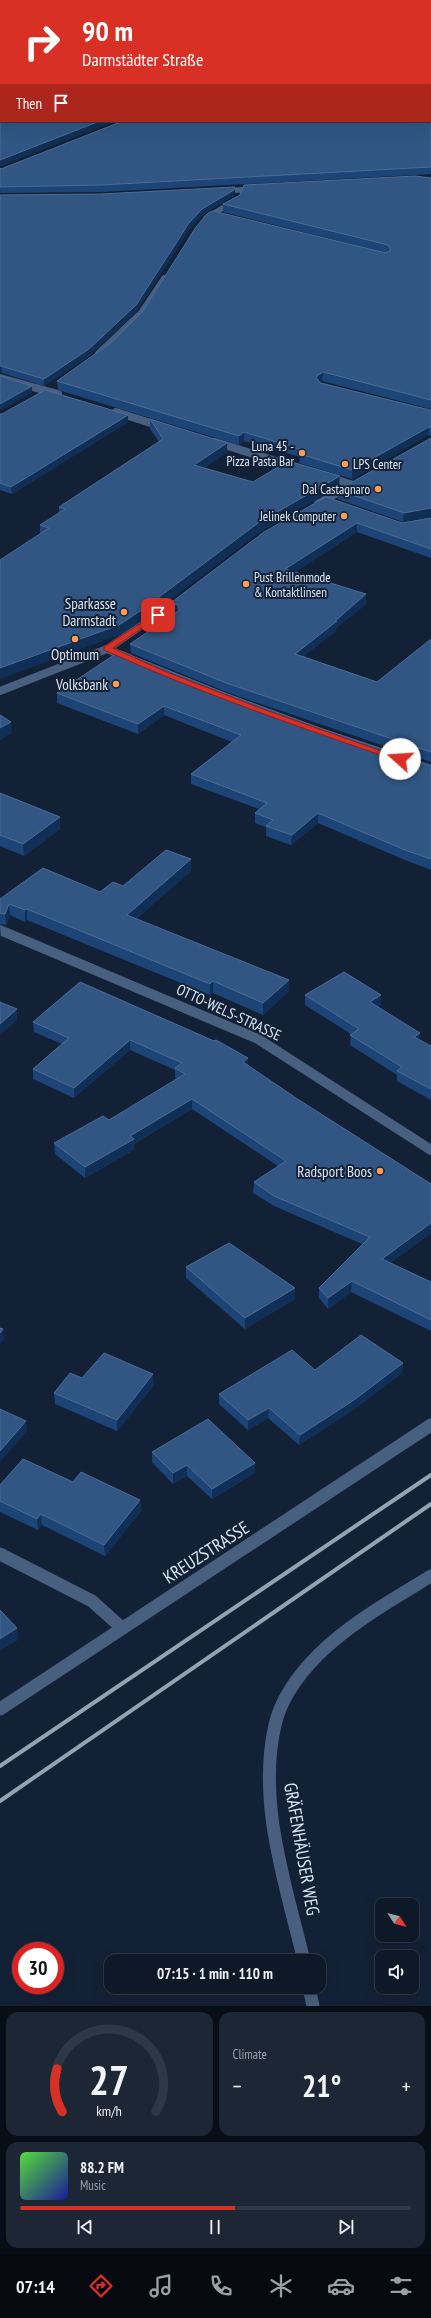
<!DOCTYPE html>
<meta charset="utf-8">
<style>
:root{--surface:#0e1928;--page:#1c2634;--text:#f1f3f6;--muted:#9ba0a8;--line:#2e3845;--accent:#d93025}
body{margin:0;font-family:"PT Sans Narrow",sans-serif;background:var(--page);color:var(--text);height:100vh;display:flex;flex-direction:column;font-size:15px;white-space:nowrap}
*{box-sizing:border-box;margin:0}
p{font-size:13px;color:var(--muted)}
.icon{flex:none;width:22px;height:22px;fill:none;stroke:currentColor;stroke-width:2;stroke-linecap:round;stroke-linejoin:round}
.map{position:relative;height:2006px;overflow:hidden}
.side{display:flex;flex-direction:column;gap:6px;padding:6px;background:#080e16;flex:1}
.side>*{flex:none}
.top-card{position:absolute;left:0px;top:0px;width:431px;height:122px;box-shadow:0 4px 16px #0002,0 0 0 1px var(--line);background:#d93025;color:#fff;overflow:hidden}
.needle{width:26px;rotate:126deg}
.tools{position:absolute;left:375px;top:1898px;display:grid;gap:8px}
.tools a{display:grid;place-items:center;width:44px;height:44px;border-radius:8px;background:var(--surface);box-shadow:0 4px 16px #0002,0 0 0 1px var(--line);font-size:20px}
.speed{position:absolute;left:12px;top:1942px;display:flex;gap:8px;font-size:20px;font-weight:700;text-align:center}
.speed>*{display:grid;place-content:center;width:52px;height:52px;border-radius:50%;background:var(--surface);box-shadow:0 4px 16px #0002,0 0 0 1px var(--line);line-height:1}
.speed .limit{border:6px solid #d22;background:#fff;color:#111}
.pin{position:absolute;display:grid;place-items:center;width:34px;height:34px;color:#fff;margin:-17px;border-radius:8px;box-shadow:0 2px 6px #0006}
.me{position:absolute;width:44px;margin:-22px;rotate:289deg;stroke-linejoin:round;filter:drop-shadow(0 0 3px #0008)}
.turn{display:flex;align-items:center;gap:14px;height:84px;padding:0 16px;font-size:18px}
.turn .icon{width:52px;height:52px;stroke-width:2.5}
.turn b{display:block;font-size:28px;line-height:34px}
.then{display:flex;align-items:center;height:38px;padding:0 16px;background:#0003;gap:8px;font-size:15px}
.big{font-size:30px;font-weight:600;line-height:1.1}
.side .widget{flex:1;display:flex;flex-direction:column;justify-content:center;gap:6px;min-width:0;padding:0 14px;border-radius:12px;background:var(--page)}
.side .dial{align-items:center;gap:0}
.dial svg{height:104px;overflow:visible;fill:none;stroke:var(--line);stroke-width:7;stroke-linecap:round;text-anchor:middle}
.dial text{fill:var(--text);stroke:none}
.song{display:flex;align-items:center;gap:12px}
.cover{width:48px;height:48px;border-radius:6px;background:linear-gradient(135deg,hsl(110 70% 55%),hsl(240 70% 35%))}
.played{height:4px;border-radius:2px;background:linear-gradient(90deg,var(--accent) 55%,var(--line) 55%)}
.keys{display:flex;justify-content:space-around;direction:ltr}
.heat{display:flex;justify-content:space-between;align-items:center;font-size:22px;direction:ltr}
.side .tiles{flex:1;display:grid;gap:6px;grid-template-columns:1fr 1fr}
.widget:last-child{grid-column:span 2}
.trip{position:absolute;left:104px;top:1954px;width:222px;height:40px;border-radius:12px;background:var(--surface);box-shadow:0 4px 16px #0002,0 0 0 1px var(--line);font-weight:600;line-height:40px;text-align:center}
.tab-bar{display:flex;height:64px;justify-content:space-around;align-items:center;background:#060a10;color:var(--muted)}
.tab-bar .icon{width:28px;height:28px}
.tab-bar .on{color:var(--accent)}
.tab-bar b{font-size:18px;color:var(--text)}
.map>svg:first-child{display:block}
.lines{fill:none;stroke-linecap:round;stroke-linejoin:round}
.minor-far3{stroke:#495f7f;stroke-width:5.5}
.minor-far2{stroke:#495f7f;stroke-width:8}
.minor-far1{stroke:#495f7f;stroke-width:10}
.minor{stroke:#495f7f;stroke-width:13}
.tertiary{stroke:#495f7f;stroke-width:8}
.rail{stroke:#96a2b2;stroke-width:4}
.wall{fill:#1c4476}
.shaded-wall{fill:#102f56}
.building{fill:#315683;stroke:#4c6c95}
.route{fill:#d93025;stroke:#8d1f18}
.poi-dot{fill:#fc9d53;stroke:#132136;stroke-width:1.5}
.labels{text-anchor:middle;dominant-baseline:central;stroke-width:4;stroke-linejoin:round;paint-order:stroke}
.far-poi-label{font-size:13px;fill:#dde7f5;stroke:#132136;text-anchor:end}
.poi-label{font-size:15px;fill:#dde7f5;stroke:#132136;text-anchor:end}
.street-label{font-size:15px;fill:#dde7f5;stroke:#132136}
.near-street-label{font-size:18px;fill:#dde7f5;stroke:#132136}
</style>
<div class="map">
<svg width="431" height="2006" viewBox="0 0 431 2006">
<rect width="100%" height="100%" fill="#132136"/>
<g class="lines">
<g class="minor-far3">
<polyline points="221,191 255,189"/>
<polyline points="206,218 234,201"/>
<polyline points="138,317 164,278"/>
</g>
<g class="minor-far2">
<polyline points="99,354 139,316"/>
<polyline points="0,378 58,394"/>
<polyline points="116,412 163,427"/>
<polyline points="215,442 295,467"/>
<polyline points="328,477 353,485"/>
<polyline points="107,649 129,658"/>
</g>
<polyline class="minor-far1" points="0,930 258,1039 431,1150"/>
<g class="minor">
<polyline points="0,1554 92,1601 122,1628"/>
<polyline points="0,1709 431,1425"/>
<path d="M304,1961C286,1886 257,1802 275,1725C281,1698 300,1673 319,1654C352,1622 392,1600 431,1576"/>
<polyline points="309,1987 313,2006"/>
</g>
<g class="tertiary">
<polyline points="318,504 349,486"/>
<polyline points="0,691 107,649 170,606"/>
</g>
<g class="rail">
<polyline points="0,1766 431,1475"/>
<polyline points="0,1801 431,1504"/>
</g>
</g>
<g class="wall">
<polygon points="0,0 431,0 431,174 101,192 0,193 0,168 1,169 430,1 1,121 115,121 0,166"/>
<polygon points="431,178 431,409 322,381 320,382 430,410 431,410 431,436 428,435 352,479 299,463 300,457 244,441 239,445 58,390 57,381 387,253 223,212 223,204"/>
<polygon points="235,187 235,193 233,196 202,215 189,230 136,312 89,356 44,386 2,373 0,374 0,195 101,194"/>
<polygon points="0,414 128,415 128,422 12,494 0,490"/>
<polygon points="150,419 227,443 227,452 204,468 253,482 339,486 258,533 143,620 119,635 40,534 40,525 59,513 59,507 159,442 150,429"/>
<polygon points="431,438 403,522 338,499 338,490"/>
<polygon points="326,497 402,523 431,518 431,558 357,532 295,572 366,604 336,628 336,631 303,656 377,682 431,639 431,762 229,693 131,653 130,644 171,616 160,620 160,611"/>
<polygon points="57,693 225,693 320,728 430,765 431,765 431,870 405,860 318,823 291,845 266,836 266,827 255,823 255,813 259,809 191,784 191,774 232,742 164,715 138,734 57,703"/>
<polygon points="0,793 60,817 60,829 24,856 0,846"/>
<polygon points="191,859 191,871 136,919 289,991 263,1015 213,993 210,995 27,920 25,922 10,915 6,925 0,924 0,899 100,892 123,886"/>
<polygon points="80,982 248,1065 431,1233 390,1263 431,1282 431,1331 351,1292 328,1309 319,1298 319,1288 362,1244 274,1206 253,1193 254,1182 278,1166 192,1109 134,1144 134,1150 85,1178 55,1154 54,1143 109,1120 177,1079 175,1078 175,1070 130,1050 74,1098 33,1079 33,1069 62,1044 34,1032 33,1022"/>
<polygon points="305,995 381,995 381,1005 378,1007 420,1040 431,1046 431,1100 397,1081 397,1075 350,1045 351,1034 305,1005"/>
<polygon points="186,1267 295,1299 245,1329 186,1278"/>
<polygon points="403,1363 402,1373 353,1410 299,1445 268,1418 248,1430 219,1404 219,1394 315,1370"/>
<polygon points="82,1378 154,1385 117,1431 55,1404 54,1393"/>
<polygon points="152,1452 255,1463 255,1473 212,1499 187,1476 173,1484 152,1462"/>
<polygon points="73,1482 140,1500 141,1511 105,1556 42,1525 38,1530 0,1512 0,1485"/>
</g>
<g class="shaded-wall">
<polygon points="100,121 115,121 0,166 0,160"/>
<polygon points="235,187 235,193 233,196 202,215 189,230 136,312 89,356 44,386 44,379 189,223 202,209"/>
<polygon points="0,366 1,366 2,373 0,374"/>
<polygon points="323,372 322,381 316,385 316,377"/>
<polygon points="32,386 32,393 0,411 0,404"/>
<polygon points="128,415 128,422 12,494 11,487"/>
<polygon points="429,427 428,435 352,479 352,470"/>
<polygon points="244,432 244,441 239,445 239,436"/>
<polygon points="227,443 227,452 194,475 194,465"/>
<polygon points="340,476 339,486 258,533 143,620 119,635 0,679 0,668"/>
<polygon points="431,508 431,517 403,522 404,513"/>
<polygon points="357,523 357,532 285,579 285,569"/>
<polygon points="366,594 366,604 336,628 336,631 295,663 295,654"/>
<polygon points="177,604 177,614 160,620 160,611"/>
<polygon points="164,706 164,715 138,734 138,724"/>
<polygon points="11,722 12,733 0,740 0,728"/>
<polygon points="318,813 318,823 291,845 292,835"/>
<polygon points="60,817 60,829 24,856 23,844"/>
<polygon points="191,859 191,871 127,927 127,915"/>
<polygon points="9,904 10,915 6,925 5,914"/>
<polygon points="27,909 27,920 25,922 25,910"/>
<polygon points="0,926 1,937 0,939"/>
<polygon points="289,980 289,991 263,1015 263,1003"/>
<polygon points="213,981 213,993 210,995 210,984"/>
<polygon points="381,995 381,1005 370,1012 370,1002"/>
<polygon points="17,1009 17,1020 0,1035 0,1024"/>
<polygon points="420,1033 419,1043 414,1037"/>
<polygon points="130,1040 130,1050 74,1098 74,1088"/>
<polygon points="248,1058 248,1069 243,1062"/>
<polygon points="192,1099 192,1109 134,1144 134,1150 85,1178 85,1167 130,1136"/>
<polygon points="431,1223 431,1233 382,1269 382,1259"/>
<polygon points="352,1281 351,1292 328,1309 328,1298"/>
<polygon points="295,1288 295,1299 245,1329 245,1318"/>
<polygon points="3,1329 4,1339 0,1344 0,1333"/>
<polygon points="403,1363 402,1373 353,1410 299,1445 300,1435"/>
<polygon points="153,1374 154,1385 117,1431 117,1420"/>
<polygon points="269,1408 268,1418 248,1430 248,1420"/>
<polygon points="26,1421 27,1431 0,1462 0,1451"/>
<polygon points="255,1463 255,1473 212,1499 212,1489"/>
<polygon points="187,1465 187,1476 173,1484 173,1473"/>
<polygon points="140,1500 141,1511 105,1556 104,1545"/>
<polygon points="41,1514 42,1525 38,1530 37,1519"/>
<polygon points="17,1628 18,1640 0,1651 0,1639"/>
</g>
<g class="building">
<polygon points="0,0 431,0 431,167 101,185 0,187 0,168 1,169 123,121 430,121 430,1 1,1 1,121 100,121 0,160"/>
<polygon points="415,176 431,178 431,400 323,372 316,377 320,383 430,410 431,410 431,427 429,427 352,470 300,454 306,451 244,432 239,436 57,381 112,342 143,311 196,227 208,213 213,211 386,253 391,250 388,245 223,204 240,195 244,185"/>
<polygon points="235,187 234,190 202,209 189,223 136,305 89,349 44,379 1,366 0,366 0,195 101,194"/>
<polygon points="0,376 32,386 0,404"/>
<polygon points="45,390 128,415 11,487 0,483 0,414 2,414"/>
<polygon points="150,419 227,443 194,465 253,482 288,461 340,476 258,523 143,609 119,625 0,668 0,560 49,528 40,525 65,509 59,507 163,439"/>
<polygon points="431,438 431,508 404,513 338,490"/>
<polygon points="326,497 402,523 431,518 431,549 357,523 285,569 366,594 335,621 337,621 295,654 377,682 431,639 431,752 229,684 130,644 180,610 177,604 160,611 264,532"/>
<polygon points="120,651 225,693 320,728 430,765 431,765 431,859 405,850 318,813 292,835 266,826 273,820 255,813 267,803 191,774 241,735 164,706 138,724 57,693"/>
<polygon points="0,715 11,722 0,728"/>
<polygon points="0,793 60,817 23,844 0,835"/>
<polygon points="166,850 191,859 127,915 289,980 263,1003 213,981 210,984 27,909 25,910 9,904 5,914 0,913 0,899 43,868 100,892 113,882 123,886"/>
<polygon points="344,972 381,995 370,1002 420,1033 414,1037 431,1046 431,1089 397,1071 402,1067 350,1035 359,1029 305,995"/>
<polygon points="80,982 214,1041 216,1040 248,1058 243,1062 299,1100 431,1184 431,1223 382,1259 431,1282 431,1320 352,1281 328,1298 319,1288 370,1237 274,1196 254,1182 286,1161 192,1099 130,1136 134,1139 85,1167 54,1143 103,1116 109,1120 185,1074 175,1068 182,1063 130,1040 74,1088 33,1069 69,1038 33,1022"/>
<polygon points="0,1002 17,1009 0,1024"/>
<polygon points="229,1243 295,1288 245,1318 186,1267"/>
<polygon points="0,1328 3,1329 0,1333"/>
<polygon points="361,1335 403,1363 354,1400 300,1435 269,1408 248,1420 219,1394 292,1350 315,1370"/>
<polygon points="104,1353 153,1374 117,1420 54,1393 70,1373 82,1378"/>
<polygon points="0,1409 26,1421 0,1451"/>
<polygon points="208,1419 255,1463 212,1489 187,1465 173,1473 152,1452"/>
<polygon points="23,1459 73,1482 81,1472 140,1500 104,1545 41,1514 37,1519 0,1501 0,1485"/>
<polygon points="0,1610 17,1628 0,1639"/>
</g>
<path class="route" d="M156,613L162,615L113,648L164,671L260,708L404,759L398,761C299,727 200,693 104,650V647Z"/>
<g class="poi-dot">
<circle cx="302" cy="453" r="4"/>
<circle cx="345" cy="464" r="4"/>
<circle cx="378" cy="489" r="4"/>
<circle cx="344" cy="516" r="4"/>
<circle cx="246" cy="584" r="4"/>
<circle cx="124" cy="612" r="4"/>
<circle cx="75" cy="639" r="4"/>
<circle cx="116" cy="684" r="4"/>
<circle cx="380" cy="1171" r="4"/>
</g>
<g class="labels">
<g class="far-poi-label">
<text x="294" y="446">Luna 45 -<tspan x="294" dy="15">Pizza Pasta Bar</tspan></text>
<text x="353" y="464" text-anchor="start">LPS Center</text>
<text x="370" y="489">Dal Castagnaro</text>
<text x="336" y="516">Jelinek Computer</text>
<text x="254" y="577" text-anchor="start">Pust Brillenmode<tspan x="254" dy="15">&amp; Kontaktlinsen</tspan></text>
</g>
<g class="poi-label">
<text x="116" y="603">Sparkasse<tspan x="116" dy="17">Darmstadt</tspan></text>
<text x="75" y="654" text-anchor="middle">Optimum</text>
<text x="108" y="684">Volksbank</text>
<text x="372" y="1171">Radsport Boos</text>
</g>
<g class="street-label">
<text transform="translate(229 1012) rotate(25)">OTTO-WELS-STRASSE</text>
</g>
<g class="near-street-label">
<text transform="translate(206 1552) rotate(-33)">KREUZSTRASSE</text>
<text transform="translate(302 1849) rotate(80)">GRÄFENHÄUSER WEG</text>
</g>
</g>
</svg>
<div class="tools">
<a><svg class="needle" viewBox="-14 -14 28 28"><path d="M0-13l5 13h-10z" fill="#e53935"/><path d="M0 13l5-13h-10z" fill="#9ba0a8"/></svg></a>
<a><svg class="icon" aria-label="sound" viewBox="0 0 24 24"><path d="M4 9h4l5-4v14l-5-4H4zM17 9q2 3 0 6"/></svg></a>
</div>
<div class="speed"><div class="limit">30</div></div>
<div class="pin" style="left:158px;top:615px;background:#d93025"><svg class="icon" aria-label="arrive" viewBox="0 0 24 24"><path d="M6 21V4h12l-3 4 3 4H6"/></svg></div>
<svg class="me" style="left:400px;top:759px" viewBox="-20 -20 40 40"><circle r="19" fill="#fff"/><path d="M0-13L10 11 0 6-10 11z" fill="#d93025"/></svg>
<div class="trip">07:15 · 1 min · 110 m</div>
<div class="top-card">
<div class="turn"><svg class="icon" aria-label="right" viewBox="0 0 24 24"><path d="M7 20v-9h11M14 6l5 5-5 5"/></svg><div><b>90 m</b>Darmstädter Straße</div></div>
<div class="then">Then<svg class="icon" aria-label="arrive" viewBox="0 0 24 24"><path d="M6 21V4h12l-3 4 3 4H6"/></svg></div>
</div>
</div>
<section class="side">
<div class="tiles">
<div class="widget dial"><svg viewBox="0 0 100 80">
<path d="M14 69A42 42 0 1 1 86 69"/>
<path d="M14 69A42 42 0 0 1 10 36" stroke="#d93025"/>
<text x="50" y="56" font-size="32" font-weight="700">27</text>
<text x="50" y="72" font-size="11">km/h</text>
</svg></div>
<div class="widget"><p>Climate</p>
<div class="heat"><a>−</a><b class="big">21°</b><a>+</a></div>
</div>
<div class="widget">
<div class="song"><i class="cover"></i><div><b>88.2 FM</b><p>Music</p></div></div>
<div class="played"></div>
<div class="keys"><svg class="icon" aria-label="previous" viewBox="0 0 24 24"><path d="M18 5L8 12l10 7zM5 5v14"/></svg><svg class="icon" aria-label="pause" viewBox="0 0 24 24"><path d="M8 5v14M16 5v14"/></svg><svg class="icon" aria-label="next" viewBox="0 0 24 24"><path d="M6 5l10 7-10 7zM19 5v14"/></svg></div>
</div>
</div>
</section>
<nav class="tab-bar">
<b>07:14</b>
<svg class="icon on" aria-label="directions" viewBox="0 0 24 24"><path d="M12 3l9 9-9 9-9-9zM9 14v-3h6M13 9l2 2-2 2"/></svg>
<svg class="icon" aria-label="music" viewBox="0 0 24 24"><path d="M9 18V5l10-2v13"/><circle cx="6" cy="18" r="3"/><circle cx="16" cy="16" r="3"/></svg>
<svg class="icon" aria-label="phone" viewBox="0 0 24 24"><path d="M5 4h4l2 5-3 2q2 4 5 5l2-3 5 2v4C11 20 4 13 5 4z"/></svg>
<svg class="icon" aria-label="climate" viewBox="0 0 24 24"><path d="M12 3v18M4 7l16 10M4 17L20 7"/></svg>
<svg class="icon" aria-label="car" viewBox="0 0 24 24"><path d="M5 17H2v-5l4-1 3-4h7l3 4 3 1v5h-3M9 17h6M6 11h13"/><circle cx="7" cy="17" r="2"/><circle cx="17" cy="17" r="2"/></svg>
<svg class="icon" aria-label="filters" viewBox="0 0 24 24"><path d="M4 7h16M4 17h16"/><circle cx="9" cy="7" r="2"/><circle cx="15" cy="17" r="2"/></svg>
</nav>
